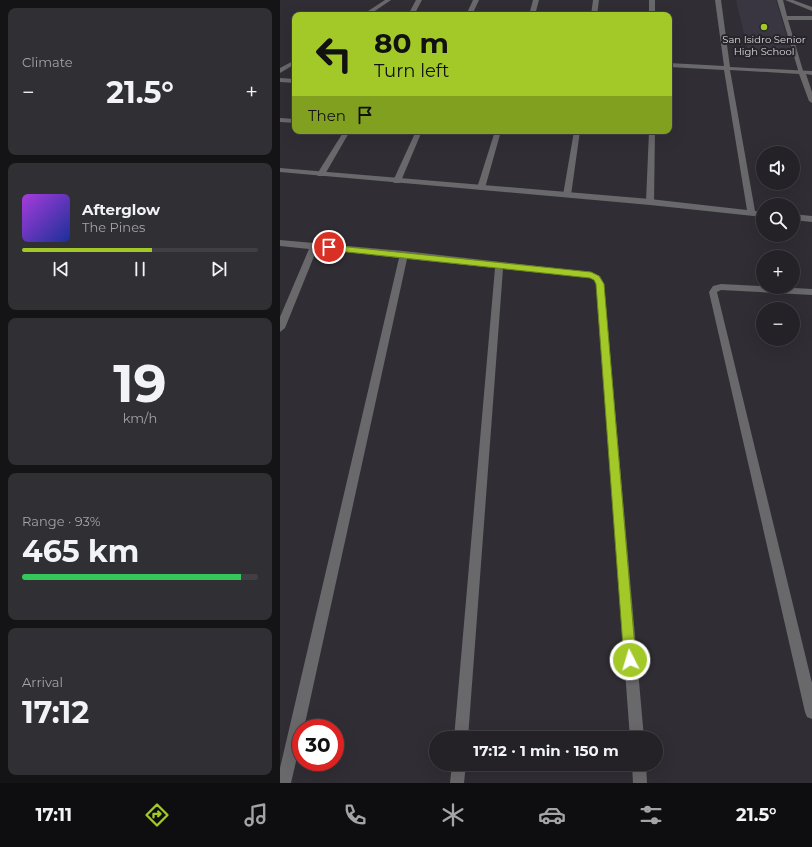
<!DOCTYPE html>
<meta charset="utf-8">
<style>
:root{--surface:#242227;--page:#302f33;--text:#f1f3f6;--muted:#a3a4a7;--line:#413f44;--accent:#a2c928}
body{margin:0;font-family:Montserrat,sans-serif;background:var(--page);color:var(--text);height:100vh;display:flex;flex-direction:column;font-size:15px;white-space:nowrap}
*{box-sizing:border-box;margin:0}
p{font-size:13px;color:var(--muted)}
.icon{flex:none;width:22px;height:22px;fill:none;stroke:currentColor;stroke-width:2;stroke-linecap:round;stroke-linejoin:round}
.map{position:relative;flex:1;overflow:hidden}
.details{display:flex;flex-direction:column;gap:8px;padding:8px;background:#141315;width:280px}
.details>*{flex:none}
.guide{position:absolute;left:12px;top:12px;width:380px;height:122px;border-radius:8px;box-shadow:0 4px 16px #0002,0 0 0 1px var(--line);background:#a2c928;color:#111;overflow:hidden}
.fabs{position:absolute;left:476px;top:146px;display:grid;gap:8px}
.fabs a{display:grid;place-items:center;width:44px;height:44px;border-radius:50%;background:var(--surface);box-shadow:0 4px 16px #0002,0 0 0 1px var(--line);font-size:20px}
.speed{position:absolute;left:12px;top:719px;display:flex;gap:8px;font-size:20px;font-weight:700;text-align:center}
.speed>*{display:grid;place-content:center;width:52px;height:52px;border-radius:50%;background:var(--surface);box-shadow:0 4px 16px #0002,0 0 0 1px var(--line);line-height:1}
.speed .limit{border:6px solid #d22;background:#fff;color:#111}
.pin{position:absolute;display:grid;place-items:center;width:34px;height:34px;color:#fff;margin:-17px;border:2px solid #fff;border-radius:50%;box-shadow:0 1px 4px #0007}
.me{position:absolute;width:44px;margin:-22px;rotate:355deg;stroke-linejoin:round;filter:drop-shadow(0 0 3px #0008)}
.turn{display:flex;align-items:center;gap:14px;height:84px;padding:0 16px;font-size:18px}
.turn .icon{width:52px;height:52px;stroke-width:2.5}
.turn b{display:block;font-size:28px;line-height:34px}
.then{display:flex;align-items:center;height:38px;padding:0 16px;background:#0003;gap:8px;font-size:15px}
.big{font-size:30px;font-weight:700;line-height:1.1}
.details .card{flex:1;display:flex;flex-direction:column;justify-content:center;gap:6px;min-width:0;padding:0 14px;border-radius:8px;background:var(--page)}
.details .dial{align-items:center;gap:0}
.dial b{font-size:52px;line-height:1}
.song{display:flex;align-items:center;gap:12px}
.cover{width:48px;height:48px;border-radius:6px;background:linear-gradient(135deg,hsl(280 70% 55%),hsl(230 70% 35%))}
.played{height:4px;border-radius:2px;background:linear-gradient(90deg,var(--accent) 55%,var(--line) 55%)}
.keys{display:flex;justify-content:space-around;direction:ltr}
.heat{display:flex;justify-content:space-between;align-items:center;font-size:22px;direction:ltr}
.charge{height:6px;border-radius:3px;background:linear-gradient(90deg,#34c759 93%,var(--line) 0)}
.trip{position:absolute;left:149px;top:731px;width:234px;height:40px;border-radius:20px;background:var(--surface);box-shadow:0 4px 16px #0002,0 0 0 1px var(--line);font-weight:700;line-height:40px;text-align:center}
.tabs{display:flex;height:64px;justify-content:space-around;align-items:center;background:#0e0e10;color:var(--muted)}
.tabs .icon{width:28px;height:28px}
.tabs .selected{color:var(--accent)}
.tabs b{font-size:18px;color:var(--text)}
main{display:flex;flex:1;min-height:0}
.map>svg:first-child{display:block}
.built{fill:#3a3641}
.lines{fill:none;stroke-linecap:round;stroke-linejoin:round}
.service{fill:#69686b;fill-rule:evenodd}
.minor{fill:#69686b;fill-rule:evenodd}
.route{fill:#a2c928;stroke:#69831a}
.poi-dot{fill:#a2c928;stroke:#27242a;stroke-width:1.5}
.labels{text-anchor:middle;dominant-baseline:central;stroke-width:4;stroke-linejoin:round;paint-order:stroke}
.far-poi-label{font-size:10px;fill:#dcdade;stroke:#27242a}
</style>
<main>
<section class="details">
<div class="card"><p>Climate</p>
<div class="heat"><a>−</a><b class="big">21.5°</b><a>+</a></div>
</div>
<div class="card">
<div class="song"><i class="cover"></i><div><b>Afterglow</b><p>The Pines</p></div></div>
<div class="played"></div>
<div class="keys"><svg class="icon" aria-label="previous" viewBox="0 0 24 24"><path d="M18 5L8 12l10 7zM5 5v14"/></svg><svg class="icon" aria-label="pause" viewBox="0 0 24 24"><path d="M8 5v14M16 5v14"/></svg><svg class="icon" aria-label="next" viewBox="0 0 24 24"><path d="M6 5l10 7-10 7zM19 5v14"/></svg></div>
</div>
<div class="card dial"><b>19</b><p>km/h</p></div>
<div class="card"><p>Range · 93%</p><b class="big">465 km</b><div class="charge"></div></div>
<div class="card"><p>Arrival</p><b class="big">17:12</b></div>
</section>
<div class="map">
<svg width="532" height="783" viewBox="0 0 532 783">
<rect width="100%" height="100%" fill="#302e34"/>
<polygon class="built" points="456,0 496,0 513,57 469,55"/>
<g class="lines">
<g class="service">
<polygon points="136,0 142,0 134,15 128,15"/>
<polygon points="193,0 199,0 192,15 186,15"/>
<polygon points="313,0 319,0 317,15 311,15"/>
<rect x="369" y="0" width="6" height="15"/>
<polygon points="497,0 503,0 507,16 532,16 532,20 508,20 524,74 519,73"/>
<polygon points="505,0 513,0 532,7 532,11"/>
<polygon points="0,78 15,79 15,83 0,82"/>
<polygon points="0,118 15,119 15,123 0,122"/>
<polygon points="64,131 70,131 44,176 38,176 37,174"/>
<polygon points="136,131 142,131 121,181 120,183 114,183 113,181"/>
<polygon points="215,131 221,131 205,188 201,190 197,188"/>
<polygon points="294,131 300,131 291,195 287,197 283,195"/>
<polygon points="369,131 375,131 374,202 370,205 366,202"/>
</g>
<g class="minor">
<polygon points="105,0 111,0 89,15 82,15"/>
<polygon points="253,0 259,0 255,15 249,15"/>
<polygon points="435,0 441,0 450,67 532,71 532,75 526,74 532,92 532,103 529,101 519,74 450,70 475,211 483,211 483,217 370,205 0,172 0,168 370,199 467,210 444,70 389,67 389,63 444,66"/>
<polygon points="15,60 15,64 0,73 0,68"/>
<polygon points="513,214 532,216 532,222 513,220"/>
<polygon points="0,240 124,251 311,272 320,276 324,284 364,738 350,738 316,284 314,280 310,278 223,269 188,738 174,738 215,268 127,259 24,728 21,728 21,740 11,783 0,783 0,768 119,258 37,249 5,328 0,332 0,317 29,249 0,246"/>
<polygon points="441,284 532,289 532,295 441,290 437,292 532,683 532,719 527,717 525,712 429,292 433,286"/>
<polygon points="172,764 186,764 184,783 170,783"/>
<polygon points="352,764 366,764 367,783 353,783"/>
</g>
</g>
<polygon class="route" points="49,245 311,272 319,276 324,284 356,660 355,664 350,666 346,664 344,660 316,284 314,280 310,278 49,250 45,247"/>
<circle class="poi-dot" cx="484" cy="27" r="4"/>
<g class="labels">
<g class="far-poi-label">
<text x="484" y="39">San Isidro Senior<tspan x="484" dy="12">High School</tspan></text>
</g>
</g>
</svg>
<div class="fabs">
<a><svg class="icon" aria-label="sound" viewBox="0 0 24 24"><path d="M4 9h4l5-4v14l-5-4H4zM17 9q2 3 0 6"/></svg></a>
<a><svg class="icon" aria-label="search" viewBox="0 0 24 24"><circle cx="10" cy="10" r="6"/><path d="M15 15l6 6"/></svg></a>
<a>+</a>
<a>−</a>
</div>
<div class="speed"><div class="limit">30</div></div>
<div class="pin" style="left:49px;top:247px;background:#d93025"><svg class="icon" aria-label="arrive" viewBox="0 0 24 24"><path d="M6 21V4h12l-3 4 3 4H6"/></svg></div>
<svg class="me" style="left:350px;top:660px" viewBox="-20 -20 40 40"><circle r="17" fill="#a2c928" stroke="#fff" stroke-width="3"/><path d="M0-11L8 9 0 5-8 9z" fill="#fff"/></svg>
<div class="trip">17:12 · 1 min · 150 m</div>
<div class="guide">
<div class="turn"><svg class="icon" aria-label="left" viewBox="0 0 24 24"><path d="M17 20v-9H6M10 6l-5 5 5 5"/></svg><div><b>80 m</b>Turn left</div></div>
<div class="then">Then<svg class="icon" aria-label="arrive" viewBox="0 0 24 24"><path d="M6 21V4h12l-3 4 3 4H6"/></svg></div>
</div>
</div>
</main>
<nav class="tabs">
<b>17:11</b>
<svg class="icon selected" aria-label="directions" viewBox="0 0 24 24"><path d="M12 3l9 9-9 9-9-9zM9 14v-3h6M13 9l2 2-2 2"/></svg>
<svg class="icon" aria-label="music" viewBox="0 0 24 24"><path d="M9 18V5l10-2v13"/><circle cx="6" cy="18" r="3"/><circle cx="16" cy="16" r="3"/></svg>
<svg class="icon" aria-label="phone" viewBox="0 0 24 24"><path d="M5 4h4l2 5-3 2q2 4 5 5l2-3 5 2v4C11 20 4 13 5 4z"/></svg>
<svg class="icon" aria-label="climate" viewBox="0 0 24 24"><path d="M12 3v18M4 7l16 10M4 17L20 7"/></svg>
<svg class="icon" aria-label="car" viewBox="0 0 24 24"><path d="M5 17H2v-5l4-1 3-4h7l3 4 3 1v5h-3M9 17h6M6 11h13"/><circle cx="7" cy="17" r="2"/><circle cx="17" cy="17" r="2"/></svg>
<svg class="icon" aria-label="filters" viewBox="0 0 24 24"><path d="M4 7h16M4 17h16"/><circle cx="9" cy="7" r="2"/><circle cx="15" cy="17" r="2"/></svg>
<b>21.5°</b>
</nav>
